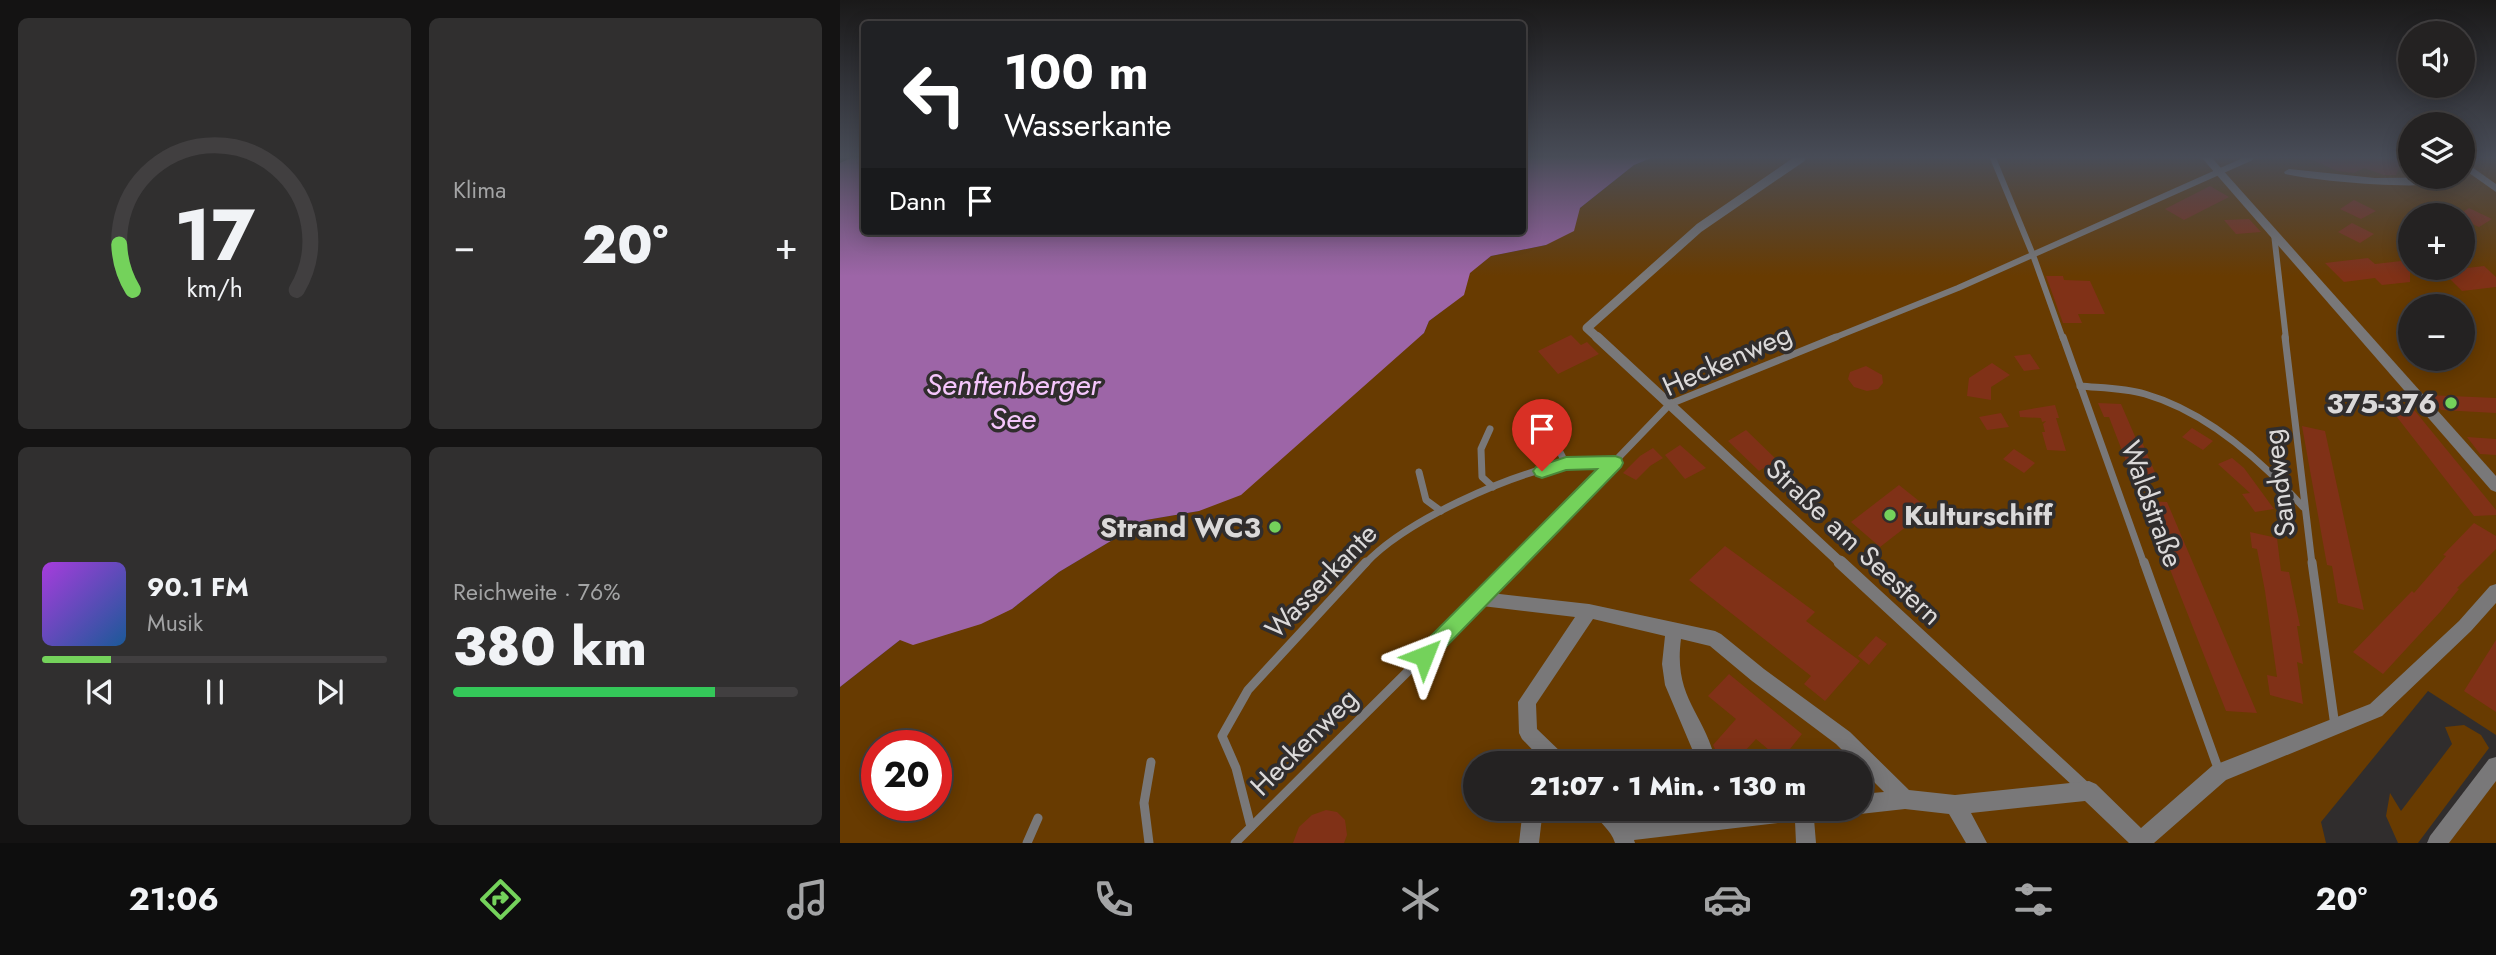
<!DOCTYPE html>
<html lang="de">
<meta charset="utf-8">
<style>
:root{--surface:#242222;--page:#302f2f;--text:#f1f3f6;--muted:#a3a4a5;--line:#413f40;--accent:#74d25b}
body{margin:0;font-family:Jost,sans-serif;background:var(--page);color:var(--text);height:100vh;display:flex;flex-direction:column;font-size:26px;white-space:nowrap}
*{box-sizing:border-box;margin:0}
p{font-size:23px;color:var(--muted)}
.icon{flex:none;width:38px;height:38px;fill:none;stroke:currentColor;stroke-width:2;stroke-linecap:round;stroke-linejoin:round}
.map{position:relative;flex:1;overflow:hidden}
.sheet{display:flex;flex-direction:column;gap:18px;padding:18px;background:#141313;width:840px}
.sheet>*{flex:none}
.hud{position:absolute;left:21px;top:21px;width:665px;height:214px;border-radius:7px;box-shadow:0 4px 18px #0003,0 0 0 2px var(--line);background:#202124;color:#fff;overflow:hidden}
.tools{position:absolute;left:1558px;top:21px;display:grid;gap:14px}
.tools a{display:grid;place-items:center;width:77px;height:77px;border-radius:50%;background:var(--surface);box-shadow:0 4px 18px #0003,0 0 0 2px var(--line);font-size:35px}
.speed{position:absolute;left:21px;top:730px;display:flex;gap:14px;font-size:35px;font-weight:700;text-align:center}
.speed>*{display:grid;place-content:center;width:91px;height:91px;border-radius:50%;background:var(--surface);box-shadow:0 4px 18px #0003,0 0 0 2px var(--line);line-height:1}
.speed .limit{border:10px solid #d22;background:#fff;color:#111}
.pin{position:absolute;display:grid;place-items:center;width:60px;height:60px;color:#fff;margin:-72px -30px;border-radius:50% 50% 50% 0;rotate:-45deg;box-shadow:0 0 7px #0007}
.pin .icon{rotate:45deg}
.me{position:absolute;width:77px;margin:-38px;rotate:45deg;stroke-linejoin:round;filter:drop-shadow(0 0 5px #0008)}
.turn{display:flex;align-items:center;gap:24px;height:147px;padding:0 28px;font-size:32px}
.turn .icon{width:91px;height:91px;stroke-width:2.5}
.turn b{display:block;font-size:49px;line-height:60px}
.then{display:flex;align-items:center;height:66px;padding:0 28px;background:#0003;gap:14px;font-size:26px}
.big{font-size:52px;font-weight:800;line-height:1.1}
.sheet .card{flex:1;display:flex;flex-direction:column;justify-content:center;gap:10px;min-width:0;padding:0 24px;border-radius:10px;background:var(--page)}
.sheet .dial{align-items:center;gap:0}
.dial svg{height:182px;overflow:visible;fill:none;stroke:var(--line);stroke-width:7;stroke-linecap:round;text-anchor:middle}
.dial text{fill:var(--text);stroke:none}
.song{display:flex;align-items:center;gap:21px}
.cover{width:84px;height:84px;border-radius:10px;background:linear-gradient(135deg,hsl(280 70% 55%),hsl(210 70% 35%))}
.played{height:7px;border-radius:4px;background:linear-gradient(90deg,var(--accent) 20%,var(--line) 20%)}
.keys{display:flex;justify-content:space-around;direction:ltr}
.heat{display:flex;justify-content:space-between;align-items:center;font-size:38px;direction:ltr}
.charge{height:10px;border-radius:5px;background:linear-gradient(90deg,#34c759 76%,var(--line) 0)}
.sheet .tiles{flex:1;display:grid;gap:18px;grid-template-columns:repeat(2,1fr)}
.trip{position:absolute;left:623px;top:751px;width:410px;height:70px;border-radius:35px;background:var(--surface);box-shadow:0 4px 18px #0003,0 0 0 2px var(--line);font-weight:800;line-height:70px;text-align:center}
.tabs{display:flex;height:112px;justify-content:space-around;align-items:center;background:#0e0e0e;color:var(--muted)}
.tabs .icon{width:49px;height:49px}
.tabs .on{color:var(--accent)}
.tabs b{font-size:32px;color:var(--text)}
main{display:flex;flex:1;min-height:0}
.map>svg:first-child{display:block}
.green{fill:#683b01;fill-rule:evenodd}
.water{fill:#9d65a7}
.building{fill:#803117}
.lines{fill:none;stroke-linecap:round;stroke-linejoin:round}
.service-far2{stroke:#797879;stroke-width:6}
.service-far1{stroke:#797879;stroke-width:7}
.service{stroke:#797879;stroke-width:9}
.pedestrian-far2{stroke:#797879;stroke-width:9}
.pedestrian-far1{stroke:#797879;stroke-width:10}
.pedestrian{stroke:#797879;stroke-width:13}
.minor{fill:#797879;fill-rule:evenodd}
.route{fill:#74d25b;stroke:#4b883b;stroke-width:2}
.poi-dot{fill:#74d25b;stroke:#302d2d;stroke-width:2.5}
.labels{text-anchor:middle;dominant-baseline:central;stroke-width:7;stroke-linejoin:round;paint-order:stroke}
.street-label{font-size:28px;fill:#dbd9d9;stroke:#302d2d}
.poi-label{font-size:28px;font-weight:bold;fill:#dbd9d9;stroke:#302d2d;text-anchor:end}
.water-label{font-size:30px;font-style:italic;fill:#f5c6fc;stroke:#302d2d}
</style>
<main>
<section class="sheet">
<div class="tiles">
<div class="card dial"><svg viewBox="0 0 100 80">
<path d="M14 69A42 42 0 1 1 86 69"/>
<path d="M14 69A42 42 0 0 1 8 49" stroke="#74d25b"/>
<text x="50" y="56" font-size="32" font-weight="700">17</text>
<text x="50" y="72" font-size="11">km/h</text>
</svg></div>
<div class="card"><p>Klima</p>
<div class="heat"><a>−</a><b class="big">20°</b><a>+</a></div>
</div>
<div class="card">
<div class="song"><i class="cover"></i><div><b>90.1 FM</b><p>Musik</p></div></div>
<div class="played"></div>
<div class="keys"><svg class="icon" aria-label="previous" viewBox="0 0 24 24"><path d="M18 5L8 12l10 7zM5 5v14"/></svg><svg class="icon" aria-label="pause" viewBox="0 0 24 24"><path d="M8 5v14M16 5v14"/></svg><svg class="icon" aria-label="next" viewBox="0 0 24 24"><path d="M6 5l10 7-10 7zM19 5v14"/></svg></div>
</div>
<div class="card"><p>Reichweite · 76%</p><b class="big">380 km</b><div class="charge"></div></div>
</div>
</section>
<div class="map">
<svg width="1656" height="843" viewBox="0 0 1656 843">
<rect width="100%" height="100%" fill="#302d2d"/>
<g class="green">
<path d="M811,158H1570V177H1622V158H1656V735L1588,691L1481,822L1486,843H0V687L60,640L172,609L219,572L306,520L359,511L584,333L589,321L623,295L629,273L651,256L706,245L740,208L794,165ZM1570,215H1622V268H1570ZM1570,306H1622V359H1570ZM37,746H96V805H37ZM635,763H1020V808H635Z"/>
<polygon points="1624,725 1641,735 1649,748 1578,843 1558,843 1546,816 1550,793 1561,811 1612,744 1605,727"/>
<polygon points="1656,767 1656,843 1599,843"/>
</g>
<polygon class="water" points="11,158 24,158 24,231 682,231 683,158 811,158 794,165 740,208 734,231 706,245 651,256 630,273 624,295 589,321 584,333 401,495 359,511 306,520 219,572 172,609 141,624 73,645 60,640 0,687 0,163"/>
<g class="building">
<polygon points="1468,158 1563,158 1556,175 1544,175 1524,168 1514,173 1497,171"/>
<polygon points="1370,186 1389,197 1344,220 1325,209"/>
<polygon points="1514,200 1536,211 1521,219 1500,209"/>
<polygon points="1629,208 1652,219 1639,227 1622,219 1622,215 1618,215"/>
<polygon points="1409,219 1421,232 1396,234 1384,220"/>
<polygon points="1512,223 1534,234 1520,243 1498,232"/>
<polygon points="1528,258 1535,264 1570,260 1570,282 1542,285 1535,278 1504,282 1485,263"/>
<polygon points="1644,266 1656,277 1656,287 1622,291 1602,271"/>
<polygon points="1206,276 1223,276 1224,280 1250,281 1265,314 1238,314 1242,323 1223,323"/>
<polygon points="731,335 741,345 747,342 759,354 718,374 698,351"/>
<polygon points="1190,354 1200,369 1184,371 1174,356"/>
<polygon points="1152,363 1170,375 1151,387 1151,400 1127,396 1129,378"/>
<polygon points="1026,366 1042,375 1043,383 1038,389 1027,391 1014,387 1008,379 1010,372"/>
<polygon points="1588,395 1656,398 1656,413 1601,410"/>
<polygon points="1258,403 1281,404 1297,441 1299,435 1316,475 1291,474 1269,417 1264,417"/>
<polygon points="1215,405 1219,418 1216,418 1226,451 1207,450 1202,432 1205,432 1203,424 1206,421 1202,422 1201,418 1180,417 1179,411"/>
<polygon points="1575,411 1656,510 1656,515 1634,516 1553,412"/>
<polygon points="1161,413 1169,427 1147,430 1139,417"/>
<polygon points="1462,426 1485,431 1524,610 1498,603 1492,566 1487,565"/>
<polygon points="1352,428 1373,441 1363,450 1342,437"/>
<polygon points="906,430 937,460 919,471 888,441"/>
<polygon points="1627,437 1656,439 1656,455 1640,454"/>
<polygon points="840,445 866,468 845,479 825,455"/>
<polygon points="813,448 823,458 810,466 796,480 783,473 800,456"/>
<polygon points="1174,449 1195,463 1184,473 1163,459"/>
<polygon points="1392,458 1404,468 1434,509 1415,512 1402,494 1410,493 1378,464"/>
<polygon points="1059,485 1089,509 1040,547 1011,522"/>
<polygon points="1303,501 1327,502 1417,713 1386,711"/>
<polygon points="1634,523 1656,536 1656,549 1617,588 1619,589 1601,611 1543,674 1513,652 1572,591 1574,593 1606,556 1603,555"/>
<polygon points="1410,532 1437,538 1441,571 1449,572 1460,626 1457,626 1463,664 1457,662 1463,704 1430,695 1427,675 1437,677 1425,591 1417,549 1412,548"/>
<polygon points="885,546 975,612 966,621 1020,661 985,701 964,684 971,676 849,580"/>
<polygon points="1036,636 1047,644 1029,665 1018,656"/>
<polygon points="1656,640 1656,712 1624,691"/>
<polygon points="889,674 962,734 941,760 916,739 894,763 890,763 875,749 873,745 896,719 868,696"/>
<polygon points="486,810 497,812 505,820 507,835 504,843 453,843 459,827 472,815"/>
</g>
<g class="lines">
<g class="service-far2">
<polyline points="1153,158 1193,255 1223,339"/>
<polyline points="1434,234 1446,339"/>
<polyline points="991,339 1118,288 1410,158"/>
</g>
<g class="service-far1">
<polyline points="1223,337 1304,564"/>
<polyline points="1445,337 1472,564"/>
<path d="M1240,386C1261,388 1284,388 1305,394C1367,412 1421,460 1463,507"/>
<polyline points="719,414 717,446 726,464"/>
<polyline points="650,429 641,449 642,477 653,487"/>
<polyline points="579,472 586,500 601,511"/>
<path d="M525,564C565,521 667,475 725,464C741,461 758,463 774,462"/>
<polyline points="676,564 830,404 996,337"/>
</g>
<g class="service">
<polyline points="1304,562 1379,771"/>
<polyline points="1472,562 1495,726"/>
<polyline points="411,827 396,768 382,736 408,690 526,562"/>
<polyline points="187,843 198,818"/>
<polyline points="309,843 304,803 311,762"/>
<polyline points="395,843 678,562"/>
</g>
<polyline class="pedestrian-far2" points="759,339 747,328 859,228 961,158"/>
<polyline class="pedestrian-far1" points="757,337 1002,564"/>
<polyline class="pedestrian" points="1000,562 1248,791"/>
<g class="minor">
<polygon points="1362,158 1372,158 1656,476 1656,492 1651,490"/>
<polygon points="1622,160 1656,184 1656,192 1622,168"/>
<path d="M1449,169L1535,178L1622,177V174L1626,177C1602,194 1477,181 1445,174L1444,172Z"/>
<path d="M1656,584V603L1631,631L1542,716L1386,780L1314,843H1289L1245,801L1131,813L1147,843H1126L1109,814L1065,809L1020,814L1013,811L1012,808H1020V794L1044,792L1020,768V763H1015L996,744L912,681L870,646L841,639C833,699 865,713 876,763H858L825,685L822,664L825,636L753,619L696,704L697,729L725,756L727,763H705L682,739L679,733L678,702L735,617L642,606L636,604L634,599L636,594L642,592L749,604L875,631L881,634L924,669L1010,732L1069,790L1115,795L1249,781L1256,784L1301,828L1372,766L1530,704L1619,621L1650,586Z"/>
<polygon points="1656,757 1656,781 1609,843 1587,843 1590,836 1649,759"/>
<polygon points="683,808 703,808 699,843 679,843"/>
<path d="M752,808H774L786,822L854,814V808H874L873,811L896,808H991L989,815L974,819L976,843H956L955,821L794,840L795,843H775C771,829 757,822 752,808Z"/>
</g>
</g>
<linearGradient id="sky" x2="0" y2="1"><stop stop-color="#1a1919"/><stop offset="0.57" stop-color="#484c57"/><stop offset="1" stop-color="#484c57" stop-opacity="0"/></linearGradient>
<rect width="1656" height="276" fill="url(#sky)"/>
<polygon class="route" points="775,456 781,458 783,463 781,467 591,662 584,665 577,662 574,656 577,650 757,469 726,470 702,478 696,476 693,471 696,467 726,457"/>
<g class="poi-dot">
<circle cx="1611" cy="403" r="7"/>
<circle cx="1050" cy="515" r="7"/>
<circle cx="435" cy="527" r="7"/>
</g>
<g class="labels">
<g class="street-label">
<text transform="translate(887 360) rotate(-24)">Heckenweg</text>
<text transform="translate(1439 483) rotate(-97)">Sandweg</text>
<text transform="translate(1312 504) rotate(70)">Waldstraße</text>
<text transform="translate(1014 542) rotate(43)">Straße am Seestern</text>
<text transform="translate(481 581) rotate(-46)">Wasserkante</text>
<text transform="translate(464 742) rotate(-45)">Heckenweg</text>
</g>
<g class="poi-label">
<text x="1597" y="403">375-376</text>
<text x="1064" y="515" text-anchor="start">Kulturschiff</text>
<text x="421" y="527">Strand WC3</text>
</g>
<g class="water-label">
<text x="173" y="384">Senftenberger<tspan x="173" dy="34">See</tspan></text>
</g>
</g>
</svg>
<div class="tools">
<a><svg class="icon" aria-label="sound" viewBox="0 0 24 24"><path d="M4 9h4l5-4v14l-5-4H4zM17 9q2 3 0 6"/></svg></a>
<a><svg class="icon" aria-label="layers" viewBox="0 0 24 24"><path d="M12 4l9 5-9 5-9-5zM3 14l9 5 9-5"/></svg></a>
<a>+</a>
<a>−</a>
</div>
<div class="speed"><div class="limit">20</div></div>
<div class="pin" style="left:702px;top:471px;background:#d93025"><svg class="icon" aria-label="arrive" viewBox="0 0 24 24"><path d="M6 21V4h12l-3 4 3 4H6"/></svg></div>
<svg class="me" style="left:584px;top:656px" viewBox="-20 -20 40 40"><path d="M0-17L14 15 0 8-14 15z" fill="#74d25b" stroke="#fff" stroke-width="4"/></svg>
<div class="trip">21:07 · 1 Min. · 130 m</div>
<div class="hud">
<div class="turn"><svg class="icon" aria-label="left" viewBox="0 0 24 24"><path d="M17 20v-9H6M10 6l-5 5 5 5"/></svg><div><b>100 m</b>Wasserkante</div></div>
<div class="then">Dann<svg class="icon" aria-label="arrive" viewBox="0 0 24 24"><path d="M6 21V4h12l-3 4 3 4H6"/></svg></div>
</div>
</div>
</main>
<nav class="tabs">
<b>21:06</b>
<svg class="icon on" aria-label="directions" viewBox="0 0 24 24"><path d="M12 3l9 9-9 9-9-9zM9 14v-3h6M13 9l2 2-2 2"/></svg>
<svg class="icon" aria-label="music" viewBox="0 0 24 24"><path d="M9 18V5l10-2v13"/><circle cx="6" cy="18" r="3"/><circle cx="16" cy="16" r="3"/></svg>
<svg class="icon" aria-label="phone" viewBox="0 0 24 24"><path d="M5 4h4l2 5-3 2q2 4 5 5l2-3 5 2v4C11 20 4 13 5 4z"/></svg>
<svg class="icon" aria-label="climate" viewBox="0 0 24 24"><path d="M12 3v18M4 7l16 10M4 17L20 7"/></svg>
<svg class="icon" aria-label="car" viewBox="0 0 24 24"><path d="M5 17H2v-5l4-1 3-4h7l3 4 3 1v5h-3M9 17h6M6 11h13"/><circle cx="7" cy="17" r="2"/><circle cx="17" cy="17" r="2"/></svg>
<svg class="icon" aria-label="filters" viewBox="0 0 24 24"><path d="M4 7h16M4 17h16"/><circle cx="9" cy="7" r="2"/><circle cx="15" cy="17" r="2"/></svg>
<b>20°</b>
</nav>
